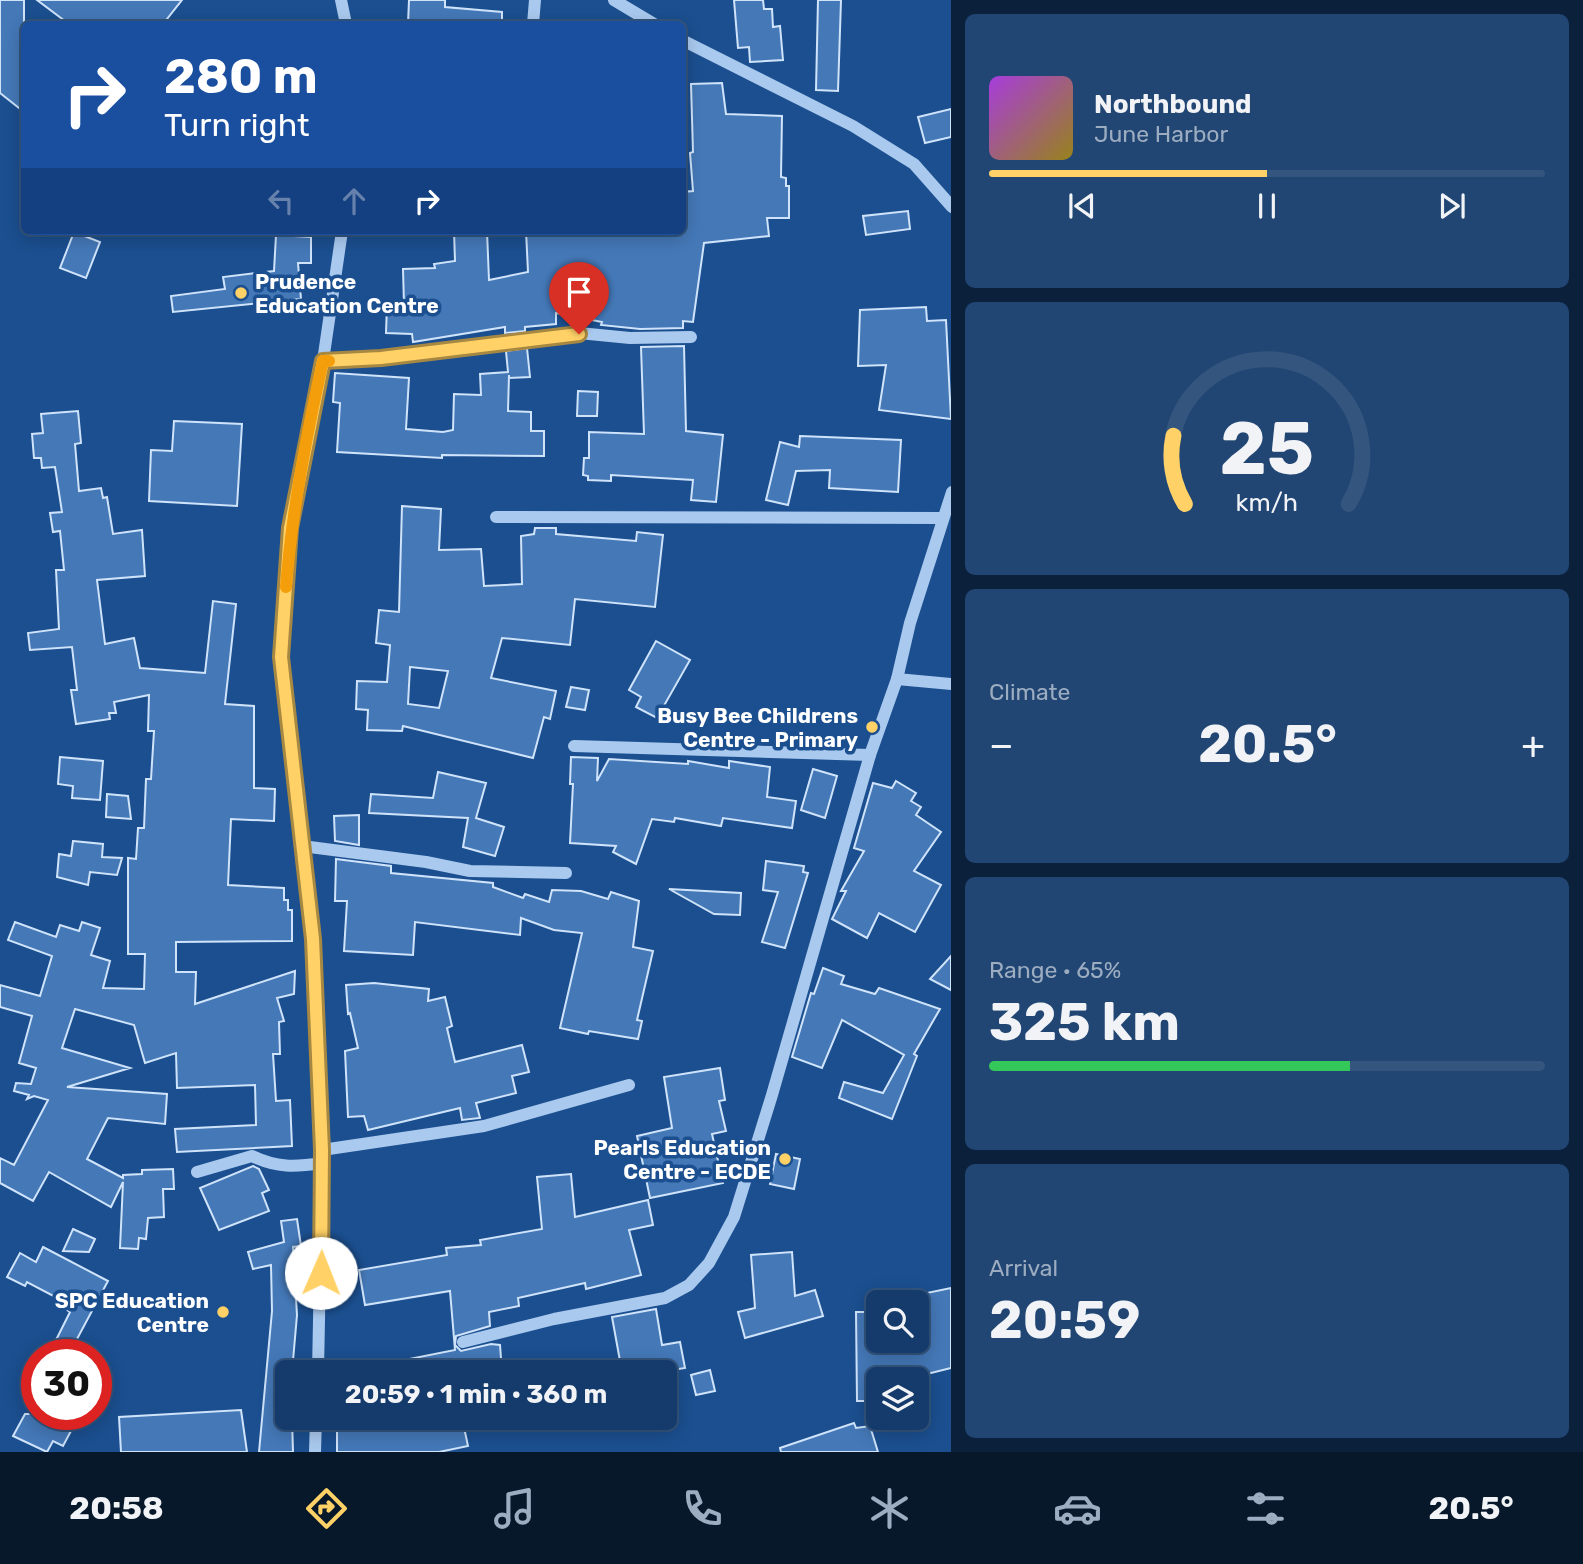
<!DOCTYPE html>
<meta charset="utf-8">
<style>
:root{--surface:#143b6b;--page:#214673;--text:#f1f3f6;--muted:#9dadc1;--line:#33557e;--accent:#ffd166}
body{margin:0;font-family:Rubik,sans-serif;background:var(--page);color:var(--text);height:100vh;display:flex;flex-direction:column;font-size:26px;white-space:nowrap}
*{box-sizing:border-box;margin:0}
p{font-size:23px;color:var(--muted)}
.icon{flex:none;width:38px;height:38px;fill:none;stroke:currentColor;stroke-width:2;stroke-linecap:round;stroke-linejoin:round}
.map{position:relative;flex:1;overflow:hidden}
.panel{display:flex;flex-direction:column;gap:14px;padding:14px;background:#0b203b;width:632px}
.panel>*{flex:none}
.banner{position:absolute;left:21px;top:21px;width:665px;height:214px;border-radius:10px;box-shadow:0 4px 18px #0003,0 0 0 2px var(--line);background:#1a4fa0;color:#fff;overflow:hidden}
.fabs{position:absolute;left:866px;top:1290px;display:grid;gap:14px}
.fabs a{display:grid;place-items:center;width:63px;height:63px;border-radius:10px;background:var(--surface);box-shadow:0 4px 18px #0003,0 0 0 2px var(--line);font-size:35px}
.speed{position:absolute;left:21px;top:1339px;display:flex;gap:14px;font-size:35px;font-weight:700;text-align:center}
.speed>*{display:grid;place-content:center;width:91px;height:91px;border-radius:50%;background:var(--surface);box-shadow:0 4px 18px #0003,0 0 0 2px var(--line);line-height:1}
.speed .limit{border:10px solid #d22;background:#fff;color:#111}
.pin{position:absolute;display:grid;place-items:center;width:60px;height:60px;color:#fff;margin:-72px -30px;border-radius:50% 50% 50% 0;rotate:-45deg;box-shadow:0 0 7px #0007}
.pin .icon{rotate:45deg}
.me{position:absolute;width:77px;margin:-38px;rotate:1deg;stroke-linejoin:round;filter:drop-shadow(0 0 5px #0008)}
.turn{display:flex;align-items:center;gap:24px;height:147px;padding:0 28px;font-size:32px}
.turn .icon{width:91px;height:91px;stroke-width:2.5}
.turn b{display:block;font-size:49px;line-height:60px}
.lanes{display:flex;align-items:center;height:66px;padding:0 28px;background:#0003;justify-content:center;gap:35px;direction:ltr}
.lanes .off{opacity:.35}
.big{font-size:52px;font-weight:700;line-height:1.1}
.panel .card{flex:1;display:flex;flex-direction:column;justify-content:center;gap:10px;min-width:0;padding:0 24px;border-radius:10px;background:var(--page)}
.panel .dial{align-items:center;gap:0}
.dial svg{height:182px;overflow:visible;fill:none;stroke:var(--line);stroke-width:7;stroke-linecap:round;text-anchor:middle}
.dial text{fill:var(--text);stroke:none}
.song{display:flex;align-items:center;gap:21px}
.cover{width:84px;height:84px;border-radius:10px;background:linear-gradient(135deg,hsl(280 70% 55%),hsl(50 70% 35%))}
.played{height:7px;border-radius:4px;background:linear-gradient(90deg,var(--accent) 50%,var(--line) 50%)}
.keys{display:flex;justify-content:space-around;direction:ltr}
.heat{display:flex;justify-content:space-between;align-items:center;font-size:38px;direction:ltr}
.charge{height:10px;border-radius:5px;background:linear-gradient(90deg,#34c759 65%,var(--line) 0)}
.trip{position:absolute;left:275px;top:1360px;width:402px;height:70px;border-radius:10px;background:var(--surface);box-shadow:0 4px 18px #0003,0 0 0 2px var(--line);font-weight:700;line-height:70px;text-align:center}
.menu{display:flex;height:112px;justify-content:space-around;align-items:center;background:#08182b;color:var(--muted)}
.menu .icon{width:49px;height:49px}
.menu .active{color:var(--accent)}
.menu b{font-size:32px;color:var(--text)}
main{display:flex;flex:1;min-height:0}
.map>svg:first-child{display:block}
.building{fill:#4478b7;stroke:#cfe3fa;stroke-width:2;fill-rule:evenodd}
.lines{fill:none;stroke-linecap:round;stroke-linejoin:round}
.minor{stroke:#a9c9ee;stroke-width:12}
.route-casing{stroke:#a68842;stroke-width:18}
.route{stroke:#ffd166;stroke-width:12}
.slow{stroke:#f59e0b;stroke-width:12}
.poi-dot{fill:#ffd166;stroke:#1b4f8f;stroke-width:2.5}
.labels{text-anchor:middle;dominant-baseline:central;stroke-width:7;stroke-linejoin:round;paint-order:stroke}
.poi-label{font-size:21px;font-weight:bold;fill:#fff;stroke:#1b4f8f;text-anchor:end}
</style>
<main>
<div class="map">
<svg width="952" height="1452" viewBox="0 0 952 1452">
<rect width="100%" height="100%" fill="#1b4f8f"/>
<g class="building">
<polygon points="0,0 24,0 24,112 0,93"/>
<polygon points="37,0 182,0 163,24 69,24"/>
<polygon points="409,0 445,0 445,7 502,12 502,24 408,24"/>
<polygon points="734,0 763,0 764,9 772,9 773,27 780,26 783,60 750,62 749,47 738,48"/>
<polygon points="818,0 841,0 838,91 816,90"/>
<polygon points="722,83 726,114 782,116 781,177 786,178 786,186 789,186 789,218 767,218 769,236 704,243 693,322 683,321 683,328 640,329 601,325 602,322 556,313 556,324 525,327 525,331 505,333 505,327 413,342 412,334 386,333 387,305 404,305 403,269 435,268 434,264 455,261 454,231 487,231 489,280 528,272 526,231 682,231 682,192 693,191 690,153 693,152 691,84"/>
<polygon points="951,109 951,137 925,143 918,117"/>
<polygon points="908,211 910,229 866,235 863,216"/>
<polygon points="74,232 100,242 86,278 60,268"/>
<polygon points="276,235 311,237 311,263 298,263 301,299 173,312 171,296 225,289 223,277 274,271"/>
<polygon points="926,307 927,321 946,320 951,419 879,410 886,365 858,366 860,310"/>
<polygon points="684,346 686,431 723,435 716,502 691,500 693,480 611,475 611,481 588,480 588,476 583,475 584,458 589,458 589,432 644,434 641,347"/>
<polygon points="527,348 530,377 509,378 509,375 508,411 531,412 531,431 544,431 544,456 442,455 442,458 337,452 340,403 333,402 335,373 409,378 406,429 443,432 453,430 454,394 481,395 480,374 508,372 506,351"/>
<polygon points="578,391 598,392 597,416 577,416"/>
<polygon points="78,411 81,443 75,444 79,491 101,488 103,498 107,497 113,534 142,530 145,576 97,580 105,644 134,638 140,668 205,673 213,601 236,604 225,704 254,706 254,788 275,789 274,821 231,819 228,885 284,888 284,900 288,900 288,910 292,910 292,941 176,942 176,972 196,972 195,1004 295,971 294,994 277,998 284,1021 279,1022 280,1054 273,1054 276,1101 290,1100 292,1146 177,1152 175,1129 256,1125 255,1085 177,1088 176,1053 145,1063 134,1025 75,1009 62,1048 130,1068 67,1087 167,1094 165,1124 108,1118 87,1159 123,1178 123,1175 142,1174 142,1170 173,1169 174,1189 163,1189 164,1217 148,1218 146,1239 139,1238 138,1249 120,1248 123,1182 111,1207 49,1172 33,1201 0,1183 0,1158 14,1165 48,1100 34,1096 27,1099 29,1095 14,1091 16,1083 31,1084 36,1068 19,1063 32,1016 0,1007 0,985 40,996 52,956 8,940 15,922 56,937 60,925 79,931 82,922 100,928 91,955 110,961 103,988 144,989 145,954 128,954 128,858 136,859 138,828 144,828 146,779 151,779 154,731 148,731 149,695 114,702 116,713 109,713 110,719 76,724 71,690 77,690 72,647 30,650 28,633 59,629 56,570 64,570 60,531 53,532 50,513 62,512 55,467 42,468 41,458 34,458 32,434 43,433 41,414"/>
<polygon points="174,421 242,424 237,506 149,501 151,450 172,451"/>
<polygon points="800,436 901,440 898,492 829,488 830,470 796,471 788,505 766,500 780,442 799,447"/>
<path d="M402,506L441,509L439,550L481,549L484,586L522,584L521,536L534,534L535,528H556V534L636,541L637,532L663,535L655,607L575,599L570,645L502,638L491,678L556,691L550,719L544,717L533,758L403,726L402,731L367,730L368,710L356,709L357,681L387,682L390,645L376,643L379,610L399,612ZM410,667L448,671L439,708L408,704Z"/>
<polygon points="656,641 690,660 657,718 636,707 641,697 629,690"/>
<polygon points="571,687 589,690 585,710 566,707"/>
<polygon points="60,757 103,761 100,800 72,798 73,786 58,784"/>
<polygon points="571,757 598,758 597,781 609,759 688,764 688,761 729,768 729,761 770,767 767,797 796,801 792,828 723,818 721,826 675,818 674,822 652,819 636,864 613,852 616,846 570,843 573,784 570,784"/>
<polygon points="813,769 837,776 825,818 801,810"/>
<polygon points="438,772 486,783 476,818 504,827 495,856 463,847 468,818 369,813 371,794 433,798"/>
<polygon points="896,781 916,793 911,801 921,807 916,815 941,832 914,871 941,885 915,932 879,913 867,938 832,919 846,891 841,891 864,851 854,848 873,783 892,788"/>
<polygon points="107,794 128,796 131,819 106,817"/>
<polygon points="359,815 359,845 335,841 334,816"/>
<polygon points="73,841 103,844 102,857 122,858 117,875 90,872 88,885 57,877 59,854 71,856"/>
<polygon points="336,859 391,866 391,873 493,883 493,887 523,898 525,894 549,902 552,890 581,891 608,899 611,892 639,901 633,947 653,951 637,1020 642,1021 638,1039 589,1031 588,1034 560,1028 582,933 554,930 521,918 520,935 415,922 413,955 344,951 347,901 335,901"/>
<polygon points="766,861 804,866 803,872 808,873 785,948 762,942 778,892 763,890"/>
<polygon points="669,889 741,893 740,915 714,914"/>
<polygon points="951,956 951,990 930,979"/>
<polygon points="823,968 844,976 841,984 875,994 879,988 940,1009 914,1054 917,1056 892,1119 839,1098 844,1082 883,1093 904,1055 842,1020 822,1068 792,1057 811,993 814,994"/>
<polygon points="374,983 429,989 428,1001 445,997 452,1026 447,1028 455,1062 522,1045 529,1072 512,1076 516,1093 476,1103 480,1118 462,1120 460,1108 368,1130 364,1116 348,1117 345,1051 358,1048 350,1013 348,1014 346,985"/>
<polygon points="720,1068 725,1100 719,1101 726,1131 712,1134 723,1183 650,1198 637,1136 672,1128 664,1077"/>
<polygon points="776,1154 800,1159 794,1189 770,1184"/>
<polygon points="253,1166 259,1169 269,1190 262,1193 269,1211 219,1230 200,1188"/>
<polygon points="571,1174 575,1217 648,1200 653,1225 629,1230 641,1275 586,1289 585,1283 518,1298 519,1306 489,1312 490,1326 456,1336 455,1345 461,1351 491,1344 500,1345 502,1372 384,1372 384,1364 455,1350 450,1291 365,1305 359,1270 447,1255 446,1248 481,1245 480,1240 542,1229 537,1177"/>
<polygon points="297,1219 301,1246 293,1247 297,1315 292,1372 287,1372 287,1418 292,1418 293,1452 259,1452 272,1311 271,1265 253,1269 248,1252 284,1242 281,1221"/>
<polygon points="73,1229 95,1239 89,1252 63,1251"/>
<polygon points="43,1247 108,1281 69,1354 49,1354 70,1312 62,1307 65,1302 27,1282 25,1286 7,1277 20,1253 36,1262"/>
<polygon points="792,1252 795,1296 815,1290 823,1316 745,1338 738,1312 755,1308 751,1255"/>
<polygon points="951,1288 951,1368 919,1376 919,1379 877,1379 878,1401 857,1401 856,1312 876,1312 877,1340 917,1340 917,1295"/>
<polygon points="656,1309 662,1345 680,1342 685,1368 660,1372 622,1372 612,1317"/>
<polygon points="710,1370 715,1391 696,1395 691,1375"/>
<polygon points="241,1410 247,1452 121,1452 119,1417"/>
<polygon points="25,1414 80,1414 63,1446 53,1441 47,1452 13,1436"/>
<polygon points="337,1418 462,1418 468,1446 439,1452 337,1452"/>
<polygon points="854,1423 856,1428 870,1426 878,1452 781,1452 780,1448"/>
</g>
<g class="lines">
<g class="minor">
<polyline points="341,0 346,24"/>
<polyline points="614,0 654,24"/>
<polyline points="533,24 535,0"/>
<polyline points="682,40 853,126 914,164 952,207"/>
<polyline points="323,361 381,358 579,333 630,338 691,337"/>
<polyline points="496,517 942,518"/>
<polyline points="897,679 952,684"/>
<polyline points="574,746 870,755"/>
<polyline points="302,846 426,862 470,871 566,873"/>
<polyline points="322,1150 484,1126 629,1085"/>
<path d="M197,1172L252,1156C277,1168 295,1167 322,1163"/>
<polyline points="463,1342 554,1319 665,1298 689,1285 709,1263 734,1217 772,1095 870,755 897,679 910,623 952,492"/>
<polyline points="318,1372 322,1163 313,939 281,658 291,528 323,361 342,231"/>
<polyline points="315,1452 316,1418"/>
</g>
</g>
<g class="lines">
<defs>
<polyline id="route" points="321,1273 322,1150 313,939 281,657 290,528 323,361 381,358 579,334"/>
</defs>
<use href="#route" class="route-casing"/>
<use href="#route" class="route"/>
<path class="slow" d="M286,587C292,511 306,436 323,361H329"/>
</g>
<g class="poi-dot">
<circle cx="241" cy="293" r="7"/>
<circle cx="872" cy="727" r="7"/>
<circle cx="785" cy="1159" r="7"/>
<circle cx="223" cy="1312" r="7"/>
</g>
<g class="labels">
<g class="poi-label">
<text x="255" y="281" text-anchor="start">Prudence<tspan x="255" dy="24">Education Centre</tspan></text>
<text x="858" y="715">Busy Bee Childrens<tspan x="858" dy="24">Centre - Primary</tspan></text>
<text x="771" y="1147">Pearls Education<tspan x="771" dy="24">Centre - ECDE</tspan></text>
<text x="209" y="1300">SPC Education<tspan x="209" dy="24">Centre</tspan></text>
</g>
</g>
</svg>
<div class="fabs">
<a><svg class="icon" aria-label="search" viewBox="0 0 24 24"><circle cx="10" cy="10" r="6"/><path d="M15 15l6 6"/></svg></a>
<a><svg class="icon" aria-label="layers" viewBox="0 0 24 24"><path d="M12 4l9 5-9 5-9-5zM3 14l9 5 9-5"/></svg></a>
</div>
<div class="speed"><div class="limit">30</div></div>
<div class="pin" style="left:579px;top:334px;background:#d93025"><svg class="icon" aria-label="arrive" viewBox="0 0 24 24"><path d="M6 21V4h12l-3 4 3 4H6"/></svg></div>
<svg class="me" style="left:321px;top:1273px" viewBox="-20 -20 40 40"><circle r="19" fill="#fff"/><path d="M0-13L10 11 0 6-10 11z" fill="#ffd166"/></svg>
<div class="trip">20:59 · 1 min · 360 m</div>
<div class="banner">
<div class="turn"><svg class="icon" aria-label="right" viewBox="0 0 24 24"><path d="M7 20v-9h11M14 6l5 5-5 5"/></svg><div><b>280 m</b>Turn right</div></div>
<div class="lanes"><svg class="icon off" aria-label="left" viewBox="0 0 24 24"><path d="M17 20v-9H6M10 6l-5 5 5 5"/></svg><svg class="icon off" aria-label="ahead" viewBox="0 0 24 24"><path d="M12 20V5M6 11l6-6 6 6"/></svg><svg class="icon" aria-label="right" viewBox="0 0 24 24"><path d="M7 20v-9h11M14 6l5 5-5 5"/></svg></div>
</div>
</div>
<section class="panel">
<div class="card">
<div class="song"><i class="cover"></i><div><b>Northbound</b><p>June Harbor</p></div></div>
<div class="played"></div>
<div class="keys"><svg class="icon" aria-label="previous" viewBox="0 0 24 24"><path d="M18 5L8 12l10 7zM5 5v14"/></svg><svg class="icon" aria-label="pause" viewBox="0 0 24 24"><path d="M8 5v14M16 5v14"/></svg><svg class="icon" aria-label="next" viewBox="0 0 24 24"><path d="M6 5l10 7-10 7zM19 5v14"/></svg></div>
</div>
<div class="card dial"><svg viewBox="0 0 100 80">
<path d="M14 69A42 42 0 1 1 86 69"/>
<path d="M14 69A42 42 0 0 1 9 39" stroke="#ffd166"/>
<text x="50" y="56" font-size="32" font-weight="700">25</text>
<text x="50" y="72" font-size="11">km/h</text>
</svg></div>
<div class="card"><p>Climate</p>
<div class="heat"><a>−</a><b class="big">20.5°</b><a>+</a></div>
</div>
<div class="card"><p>Range · 65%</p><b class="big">325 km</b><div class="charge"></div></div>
<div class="card"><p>Arrival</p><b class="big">20:59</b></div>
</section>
</main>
<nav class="menu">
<b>20:58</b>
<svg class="icon active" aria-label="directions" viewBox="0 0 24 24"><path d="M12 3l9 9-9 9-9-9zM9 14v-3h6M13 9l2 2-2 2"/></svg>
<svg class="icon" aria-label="music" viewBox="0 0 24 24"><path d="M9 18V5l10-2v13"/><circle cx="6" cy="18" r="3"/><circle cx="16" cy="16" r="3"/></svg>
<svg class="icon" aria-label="phone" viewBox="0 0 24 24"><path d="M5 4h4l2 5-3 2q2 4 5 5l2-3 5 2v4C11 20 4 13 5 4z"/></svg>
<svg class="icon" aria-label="climate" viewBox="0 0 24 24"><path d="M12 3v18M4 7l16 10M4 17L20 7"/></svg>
<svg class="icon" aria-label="car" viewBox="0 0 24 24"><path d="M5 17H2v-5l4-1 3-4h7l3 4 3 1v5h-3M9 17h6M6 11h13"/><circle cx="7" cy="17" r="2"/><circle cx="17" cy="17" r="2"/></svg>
<svg class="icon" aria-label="filters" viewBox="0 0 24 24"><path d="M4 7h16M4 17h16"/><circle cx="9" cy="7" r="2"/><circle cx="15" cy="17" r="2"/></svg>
<b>20.5°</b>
</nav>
